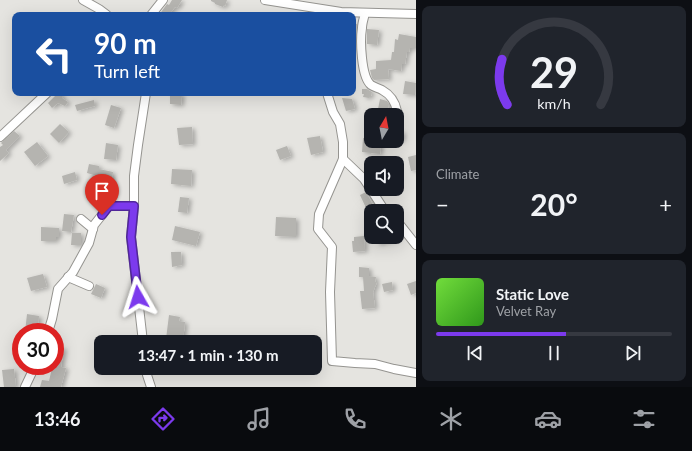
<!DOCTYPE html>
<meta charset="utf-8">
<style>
:root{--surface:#171b24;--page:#20242c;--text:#f1f3f6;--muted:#9ea1a6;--line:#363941;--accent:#7c3aed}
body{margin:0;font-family:Lato,sans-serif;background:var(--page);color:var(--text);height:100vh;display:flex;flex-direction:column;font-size:15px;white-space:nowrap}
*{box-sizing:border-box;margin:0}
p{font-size:13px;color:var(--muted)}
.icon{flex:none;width:22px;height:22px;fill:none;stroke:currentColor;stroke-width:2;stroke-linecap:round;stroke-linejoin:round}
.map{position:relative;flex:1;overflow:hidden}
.sheet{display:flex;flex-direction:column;gap:6px;padding:6px;background:#0d0f14;width:276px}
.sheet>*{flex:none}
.guide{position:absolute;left:12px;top:12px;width:344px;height:84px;border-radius:8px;box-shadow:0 4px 16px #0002;background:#1a4fa0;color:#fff;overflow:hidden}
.needle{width:26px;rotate:10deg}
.buttons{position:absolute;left:364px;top:108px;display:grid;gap:8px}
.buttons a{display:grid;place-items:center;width:40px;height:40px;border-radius:8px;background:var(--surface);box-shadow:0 4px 16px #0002;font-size:20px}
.speed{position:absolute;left:12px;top:323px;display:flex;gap:8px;font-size:20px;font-weight:700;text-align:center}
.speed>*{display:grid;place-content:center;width:52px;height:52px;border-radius:50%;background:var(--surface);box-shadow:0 4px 16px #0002;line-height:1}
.speed .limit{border:6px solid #d22;background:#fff;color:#111}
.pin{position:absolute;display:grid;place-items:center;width:34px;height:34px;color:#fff;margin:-41px -17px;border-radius:50% 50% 50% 0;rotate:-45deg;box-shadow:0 0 4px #0007}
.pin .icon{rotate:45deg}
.me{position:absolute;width:44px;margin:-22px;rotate:354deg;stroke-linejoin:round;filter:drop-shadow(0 0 3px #0008)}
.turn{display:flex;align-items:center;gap:14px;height:84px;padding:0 16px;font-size:18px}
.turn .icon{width:52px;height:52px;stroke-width:2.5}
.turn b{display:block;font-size:28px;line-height:34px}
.big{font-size:30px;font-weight:700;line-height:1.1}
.sheet .tile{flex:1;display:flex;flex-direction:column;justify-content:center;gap:6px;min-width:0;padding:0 14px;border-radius:8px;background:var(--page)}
.sheet .dial{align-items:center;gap:0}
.dial svg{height:104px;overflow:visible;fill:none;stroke:var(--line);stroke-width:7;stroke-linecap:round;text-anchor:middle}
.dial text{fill:var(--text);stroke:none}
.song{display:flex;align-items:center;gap:12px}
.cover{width:48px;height:48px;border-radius:6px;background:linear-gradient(135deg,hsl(100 70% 55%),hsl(110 70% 35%))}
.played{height:4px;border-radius:2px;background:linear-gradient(90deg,var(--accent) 55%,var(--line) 55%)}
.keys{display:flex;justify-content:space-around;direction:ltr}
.heat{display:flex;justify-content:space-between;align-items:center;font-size:22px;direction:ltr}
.trip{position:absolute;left:94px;top:335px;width:228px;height:40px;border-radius:8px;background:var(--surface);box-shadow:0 4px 16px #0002;font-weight:700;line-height:40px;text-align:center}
.tabs{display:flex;height:64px;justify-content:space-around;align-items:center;background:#090b0e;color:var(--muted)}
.tabs .icon{width:28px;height:28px}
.tabs .on{color:var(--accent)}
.tabs b{font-size:18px;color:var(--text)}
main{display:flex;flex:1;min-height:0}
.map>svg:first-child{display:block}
.building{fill:#b5b4b0;filter:url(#shadow)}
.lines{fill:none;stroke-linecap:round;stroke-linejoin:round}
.street-casing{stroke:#959490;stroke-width:10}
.street{stroke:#fff;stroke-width:8}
.route-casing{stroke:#51269a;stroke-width:10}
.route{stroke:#7c3aed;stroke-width:7}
</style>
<main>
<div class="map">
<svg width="416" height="387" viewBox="0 0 416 387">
<defs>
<filter id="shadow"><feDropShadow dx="3" dy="1.5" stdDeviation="2" flood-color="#0004"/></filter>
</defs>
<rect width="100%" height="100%" fill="#e5e4e0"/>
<g class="building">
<polygon points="172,0 182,0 177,8 175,7 169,15 159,15 167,4 169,5"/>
<polygon points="211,0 227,0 225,6 224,5 223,7 215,4 215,3 211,1"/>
<polygon points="353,24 357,24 356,39 353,39"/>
<polygon points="367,29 379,30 377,45 367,44"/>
<polygon points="399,34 416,37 416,48 410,48 409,52 407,52 405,64 402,64 401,71 388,69 389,79 374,80 372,78 370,70 376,69 376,61 391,60 392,52 394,52 395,39 398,40"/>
<polygon points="405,81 416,83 415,95 403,94"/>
<polygon points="362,89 367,89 372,92 371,96 369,96 369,98 363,97 364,94 362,94"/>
<polygon points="58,93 60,93 63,97 62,98 68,102 65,106 58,103 52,108 48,103"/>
<polygon points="170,93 182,94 181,105 170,104"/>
<polygon points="342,98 352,99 355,109 346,111"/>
<polygon points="380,99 387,101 389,104 387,115 377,114"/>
<polygon points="94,100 95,106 77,111 75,105"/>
<polygon points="111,105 121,108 114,128 105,125"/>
<polygon points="60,124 69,132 59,143 50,134"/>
<polygon points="192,127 193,144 179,145 177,128"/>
<polygon points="14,131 20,136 6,150 9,153 0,161 0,147 3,145 1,143"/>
<polygon points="397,131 403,132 402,140 397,140"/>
<polygon points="320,136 323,152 311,155 307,138"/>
<polygon points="363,138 371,139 371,141 381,141 380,154 362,152"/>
<polygon points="37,142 48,156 35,166 24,152"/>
<polygon points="106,143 118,145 116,160 104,159"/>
<polygon points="287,146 291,156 280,160 276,150"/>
<polygon points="416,155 416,170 411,171 408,157"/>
<polygon points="89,164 99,166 99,169 113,172 112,181 101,179 101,177 87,173"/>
<polygon points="172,169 192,170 191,186 171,184"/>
<polygon points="75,172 77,180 64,184 62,176"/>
<polygon points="366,192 374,207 367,210 360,195"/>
<polygon points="180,197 189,198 187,213 178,212"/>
<polygon points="64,214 74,215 71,232 62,231"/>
<polygon points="276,217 296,218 296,237 275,236"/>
<polygon points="175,226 200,232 196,246 172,240"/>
<polygon points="41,227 59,228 59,237 56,237 56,241 41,241"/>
<polygon points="72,233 81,233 81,245 71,245"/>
<polygon points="364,236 365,251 353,252 352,241 354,241 354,237"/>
<polygon points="376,237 397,237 398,239 377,244"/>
<polygon points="171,252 181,252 182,265 172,267"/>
<polygon points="359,267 369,268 369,276 376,277 375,282 377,282 373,292 375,308 362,309 360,291 364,291 363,277 359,277"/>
<polygon points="43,274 47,287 31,291 27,278"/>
<polygon points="416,281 416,293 411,295 407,284"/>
<polygon points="392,282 393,290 384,292 382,284"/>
<polygon points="96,284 105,288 101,298 91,294"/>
<polygon points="27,314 39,316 38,328 35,327 34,332 25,332"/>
<polygon points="169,315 180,317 179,321 185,322 183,341 166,339"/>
<polygon points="57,347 64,348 61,367 66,368 61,387 40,387 42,380 49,381 52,368 55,369 55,350 56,350"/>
<polygon points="14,369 16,387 4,387 2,370"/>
</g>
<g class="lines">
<defs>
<g id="street">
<polyline points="83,0 99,9 107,15"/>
<polyline points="265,0 341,12 416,14"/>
<path d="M365,13C364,18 362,23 362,28C360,40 361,77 371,85C374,87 378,88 382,90C391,95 395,101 397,111"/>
<polyline points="151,15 163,0"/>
<polyline points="327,93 333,112 340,124 343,142 343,159 319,214 318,229 332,247 330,292 332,361 355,363 375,364 394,369 416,373"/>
<polyline points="0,137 47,93"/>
<polyline points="343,159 364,179 385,211"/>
<polyline points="81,219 93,229"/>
<polyline points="397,222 401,226 416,245"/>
<polyline points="68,277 89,286"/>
<polyline points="48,332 52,319 58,289 73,272 89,243 94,225 109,206 134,206"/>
<polyline points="143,342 131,237 134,206 134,176 138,145 146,93"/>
<polyline points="146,368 147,375 151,387"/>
<polyline points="25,387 35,366"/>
</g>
</defs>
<use href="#street" class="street-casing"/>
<use href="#street" class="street"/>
</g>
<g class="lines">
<defs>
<polyline id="route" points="102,215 109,206 134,206 131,237 138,297"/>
</defs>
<use href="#route" class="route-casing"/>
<use href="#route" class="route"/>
</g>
</svg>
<div class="buttons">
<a><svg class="needle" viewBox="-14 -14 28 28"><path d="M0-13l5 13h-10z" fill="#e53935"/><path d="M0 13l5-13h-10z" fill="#9ea1a6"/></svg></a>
<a><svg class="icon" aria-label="sound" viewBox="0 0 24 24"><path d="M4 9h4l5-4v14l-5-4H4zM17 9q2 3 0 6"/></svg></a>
<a><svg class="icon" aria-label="search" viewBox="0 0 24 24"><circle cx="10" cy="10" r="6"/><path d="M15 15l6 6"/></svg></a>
</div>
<div class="speed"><div class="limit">30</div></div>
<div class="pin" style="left:102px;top:215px;background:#d93025"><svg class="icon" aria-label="arrive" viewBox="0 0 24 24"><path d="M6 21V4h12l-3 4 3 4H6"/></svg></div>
<svg class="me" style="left:138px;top:297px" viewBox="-20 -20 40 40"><path d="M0-17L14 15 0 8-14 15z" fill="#7c3aed" stroke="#fff" stroke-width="4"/></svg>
<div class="trip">13:47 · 1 min · 130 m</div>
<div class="guide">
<div class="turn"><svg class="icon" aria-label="left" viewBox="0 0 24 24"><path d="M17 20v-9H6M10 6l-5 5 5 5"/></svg><div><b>90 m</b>Turn left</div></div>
</div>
</div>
<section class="sheet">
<div class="tile dial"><svg viewBox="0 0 100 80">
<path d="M14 69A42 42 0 1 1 86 69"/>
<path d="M14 69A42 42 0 0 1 10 34" stroke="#7c3aed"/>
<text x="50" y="56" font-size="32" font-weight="700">29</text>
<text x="50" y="72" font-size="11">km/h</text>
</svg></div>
<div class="tile"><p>Climate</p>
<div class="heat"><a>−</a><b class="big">20°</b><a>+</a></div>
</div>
<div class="tile">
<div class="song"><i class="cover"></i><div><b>Static Love</b><p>Velvet Ray</p></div></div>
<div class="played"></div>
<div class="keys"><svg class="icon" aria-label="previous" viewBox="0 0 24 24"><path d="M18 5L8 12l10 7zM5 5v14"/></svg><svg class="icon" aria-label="pause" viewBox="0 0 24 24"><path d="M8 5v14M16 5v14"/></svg><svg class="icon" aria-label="next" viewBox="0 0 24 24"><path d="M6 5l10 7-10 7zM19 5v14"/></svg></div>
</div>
</section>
</main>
<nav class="tabs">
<b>13:46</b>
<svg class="icon on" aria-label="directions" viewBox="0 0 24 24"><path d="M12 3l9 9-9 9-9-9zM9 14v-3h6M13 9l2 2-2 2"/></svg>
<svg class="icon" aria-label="music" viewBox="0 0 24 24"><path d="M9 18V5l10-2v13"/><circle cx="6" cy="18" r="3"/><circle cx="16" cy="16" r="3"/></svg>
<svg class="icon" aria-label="phone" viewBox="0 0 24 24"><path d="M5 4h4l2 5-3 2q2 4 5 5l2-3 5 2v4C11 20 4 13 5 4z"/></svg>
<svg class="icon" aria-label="climate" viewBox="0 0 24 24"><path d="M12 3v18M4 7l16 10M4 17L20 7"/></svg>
<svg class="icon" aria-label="car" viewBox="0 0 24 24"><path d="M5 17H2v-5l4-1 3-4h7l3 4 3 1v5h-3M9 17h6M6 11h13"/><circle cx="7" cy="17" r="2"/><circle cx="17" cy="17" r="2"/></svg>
<svg class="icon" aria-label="filters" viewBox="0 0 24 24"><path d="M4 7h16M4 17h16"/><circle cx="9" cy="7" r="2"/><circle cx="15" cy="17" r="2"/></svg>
</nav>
